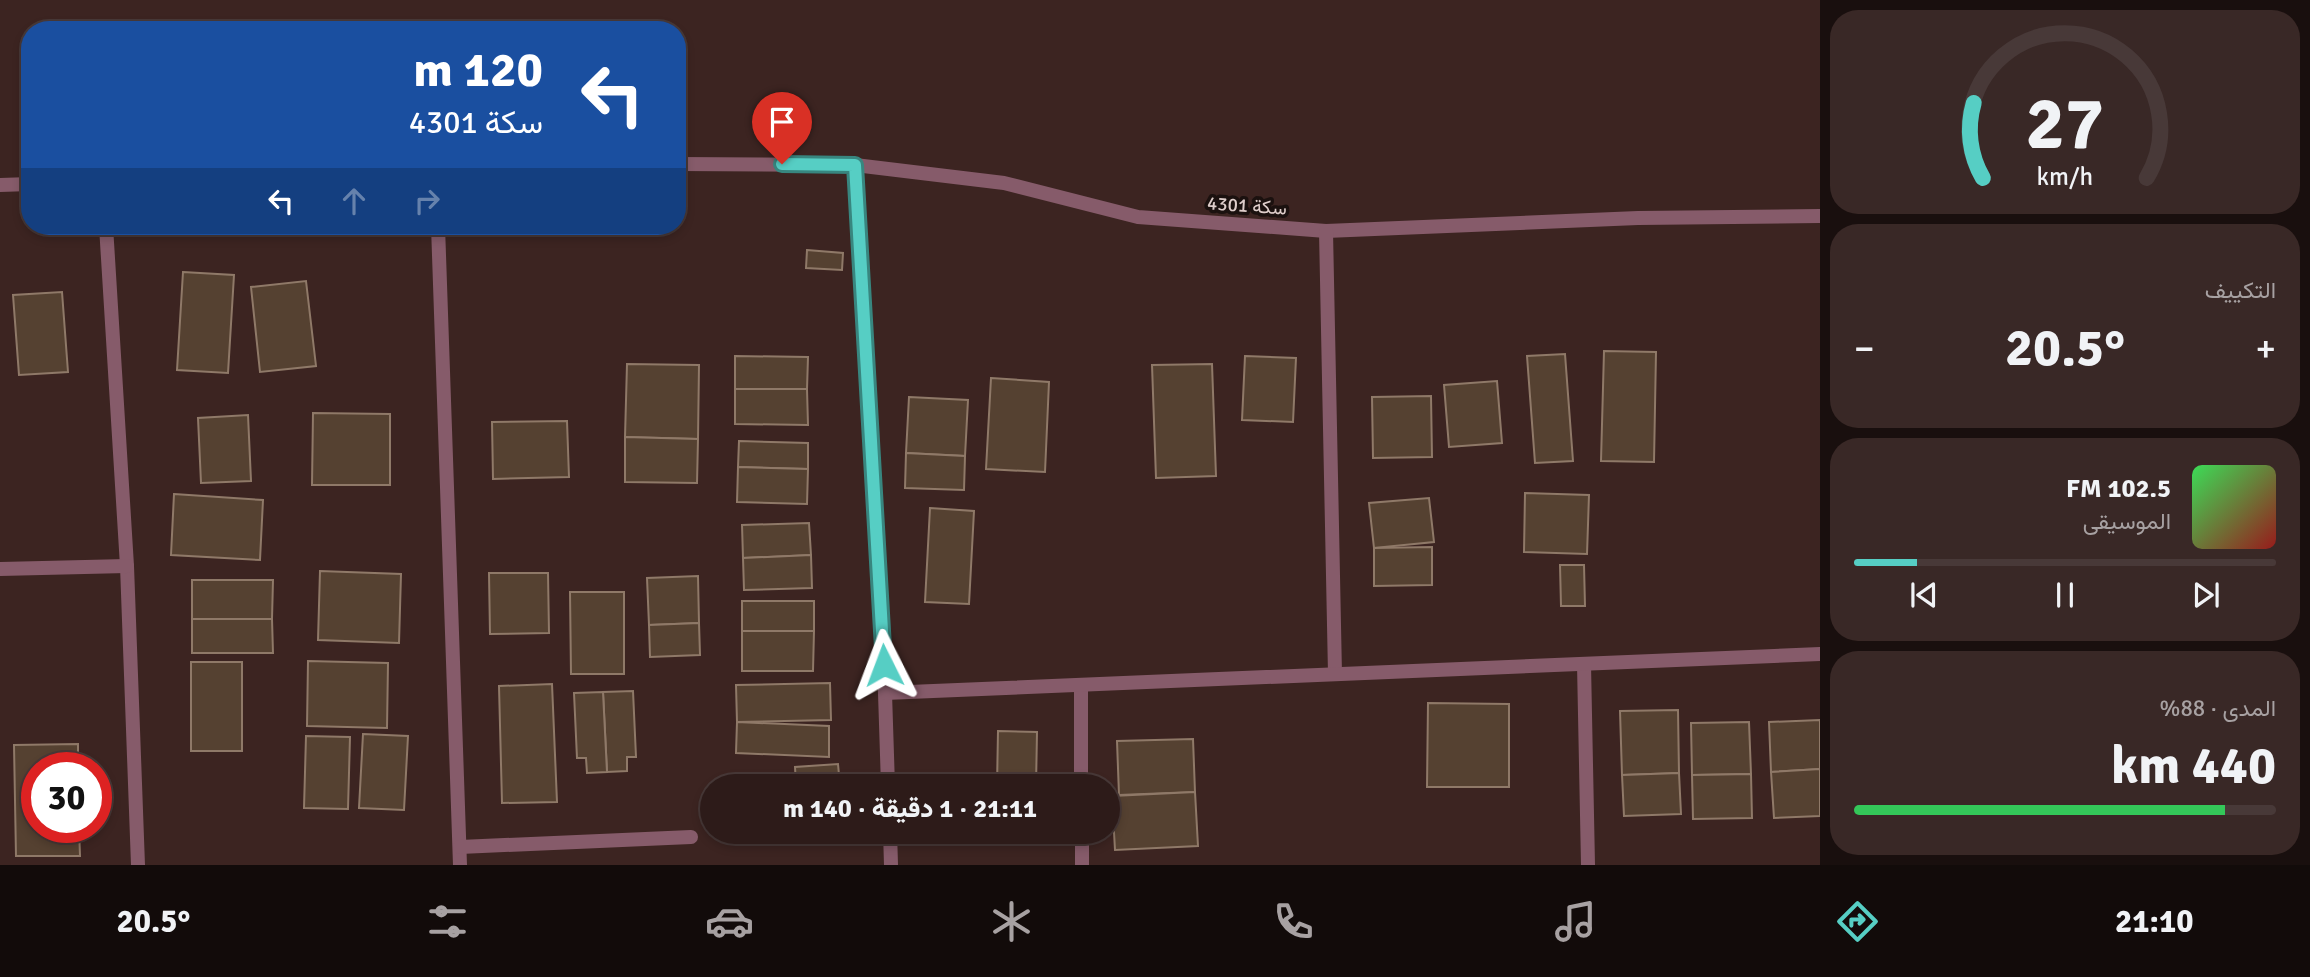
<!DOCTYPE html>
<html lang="ar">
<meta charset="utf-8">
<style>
:root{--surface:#2d1b19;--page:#392826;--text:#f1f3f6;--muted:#a7a1a2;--line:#483938;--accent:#56cec4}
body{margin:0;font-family:Signika,Vazirmatn,sans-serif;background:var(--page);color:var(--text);direction:rtl;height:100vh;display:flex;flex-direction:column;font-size:26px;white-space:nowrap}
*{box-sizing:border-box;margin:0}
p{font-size:23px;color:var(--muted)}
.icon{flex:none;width:38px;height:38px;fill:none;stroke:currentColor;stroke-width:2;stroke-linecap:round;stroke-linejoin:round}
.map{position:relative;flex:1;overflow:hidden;direction:ltr}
.panel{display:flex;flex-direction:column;gap:10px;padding:10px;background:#190f0e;width:490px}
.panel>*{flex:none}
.guide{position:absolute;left:21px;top:21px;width:665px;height:214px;border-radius:28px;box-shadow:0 4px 10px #0003,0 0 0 2px var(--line);direction:rtl;background:#1a4fa0;color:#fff;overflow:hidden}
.speed{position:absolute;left:21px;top:752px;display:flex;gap:14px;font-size:35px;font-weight:700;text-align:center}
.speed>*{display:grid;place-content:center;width:91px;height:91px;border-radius:50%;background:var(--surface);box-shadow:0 4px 10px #0003,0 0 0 2px var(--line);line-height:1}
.speed .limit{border:10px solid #d22;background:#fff;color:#111}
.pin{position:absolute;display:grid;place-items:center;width:60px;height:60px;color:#fff;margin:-72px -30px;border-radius:50% 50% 50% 0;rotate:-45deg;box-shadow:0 0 7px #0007}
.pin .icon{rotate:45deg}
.me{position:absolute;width:77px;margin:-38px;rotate:357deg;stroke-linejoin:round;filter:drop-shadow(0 0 5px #0008)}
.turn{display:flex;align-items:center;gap:24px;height:147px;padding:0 28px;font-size:32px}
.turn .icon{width:91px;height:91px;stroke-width:2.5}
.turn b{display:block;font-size:49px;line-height:60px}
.lanes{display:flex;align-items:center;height:66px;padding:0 28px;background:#0003;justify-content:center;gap:35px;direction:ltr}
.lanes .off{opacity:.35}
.big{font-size:52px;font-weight:800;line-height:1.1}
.panel .tile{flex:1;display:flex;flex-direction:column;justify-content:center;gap:10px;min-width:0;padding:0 24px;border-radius:28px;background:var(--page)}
.panel .dial{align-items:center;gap:0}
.dial svg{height:182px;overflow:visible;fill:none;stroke:var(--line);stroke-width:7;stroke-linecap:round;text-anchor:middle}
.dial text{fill:var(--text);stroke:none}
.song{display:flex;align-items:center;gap:21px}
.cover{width:84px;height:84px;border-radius:10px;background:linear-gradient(135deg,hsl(130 70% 55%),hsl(0 70% 35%))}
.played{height:7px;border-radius:4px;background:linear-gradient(90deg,var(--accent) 15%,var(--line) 15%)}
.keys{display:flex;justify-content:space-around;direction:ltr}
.heat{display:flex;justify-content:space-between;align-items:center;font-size:38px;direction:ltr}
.charge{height:10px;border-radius:5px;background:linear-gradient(90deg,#34c759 88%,var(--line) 0)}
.trip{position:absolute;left:700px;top:774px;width:420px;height:70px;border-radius:35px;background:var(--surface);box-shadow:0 4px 10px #0003,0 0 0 2px var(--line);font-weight:800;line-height:70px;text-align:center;direction:rtl}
.tabs{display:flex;height:112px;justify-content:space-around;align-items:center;background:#120b0a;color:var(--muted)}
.tabs .icon{width:49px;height:49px}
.tabs .selected{color:var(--accent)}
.tabs b{font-size:32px;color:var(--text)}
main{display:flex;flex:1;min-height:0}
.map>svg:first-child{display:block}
.building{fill:#554131;stroke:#8f7968;stroke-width:2}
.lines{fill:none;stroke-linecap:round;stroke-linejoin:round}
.minor{stroke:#865b6a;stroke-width:14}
.route-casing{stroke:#38867f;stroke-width:18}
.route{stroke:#56cec4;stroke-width:12}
.labels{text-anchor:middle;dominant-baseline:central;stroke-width:7;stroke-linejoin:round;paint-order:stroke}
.street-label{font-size:19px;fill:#dfcecb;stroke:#1b110f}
</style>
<main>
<section class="panel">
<div class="tile dial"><svg viewBox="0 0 100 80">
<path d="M14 69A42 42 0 1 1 86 69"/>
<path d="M14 69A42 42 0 0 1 10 36" stroke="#56cec4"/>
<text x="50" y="56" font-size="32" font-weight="700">27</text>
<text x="50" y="72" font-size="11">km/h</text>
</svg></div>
<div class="tile"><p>التكييف</p>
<div class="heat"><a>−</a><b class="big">20.5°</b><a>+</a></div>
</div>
<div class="tile">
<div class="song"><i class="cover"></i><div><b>102.5 FM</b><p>الموسيقى</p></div></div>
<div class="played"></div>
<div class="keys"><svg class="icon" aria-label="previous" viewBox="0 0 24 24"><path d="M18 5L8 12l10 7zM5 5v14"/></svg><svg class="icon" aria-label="pause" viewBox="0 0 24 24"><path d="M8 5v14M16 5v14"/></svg><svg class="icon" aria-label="next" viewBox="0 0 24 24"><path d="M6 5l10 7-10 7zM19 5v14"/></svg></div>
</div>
<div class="tile"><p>المدى · 88%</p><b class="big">440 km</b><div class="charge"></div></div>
</section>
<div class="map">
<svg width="1820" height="865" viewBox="0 0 1820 865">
<rect width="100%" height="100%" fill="#3c2421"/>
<g class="building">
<polygon points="807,250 843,253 842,270 806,268"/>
<polygon points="183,272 234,275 228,373 177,370"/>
<polygon points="306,281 316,366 260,372 251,287"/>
<polygon points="62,292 68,372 19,375 13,295"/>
<polygon points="1604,351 1656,352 1654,462 1601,461"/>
<polygon points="1565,354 1573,461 1535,463 1527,356"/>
<polygon points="735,356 808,357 807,389 735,389"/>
<polygon points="1245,356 1296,358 1293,422 1242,420"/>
<polygon points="627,364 699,365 698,439 625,437"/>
<polygon points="1212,364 1216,476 1156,478 1152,365"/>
<polygon points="991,378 1049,382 1045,472 986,469"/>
<polygon points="1497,381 1502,443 1449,447 1444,385"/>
<polygon points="735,389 807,389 808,425 735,424"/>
<polygon points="1431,396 1432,457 1373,458 1372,397"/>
<polygon points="909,397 968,400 965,456 906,453"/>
<polygon points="313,413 390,414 390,485 312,485"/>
<polygon points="248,415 251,481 201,483 198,418"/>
<polygon points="567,421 569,477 493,479 492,422"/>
<polygon points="625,437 698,439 697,483 625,482"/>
<polygon points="739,441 808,443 808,469 738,467"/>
<polygon points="906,453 965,456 964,490 905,488"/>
<polygon points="738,467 808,469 807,504 737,502"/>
<polygon points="1525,493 1589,495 1587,554 1524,552"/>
<polygon points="174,494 263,500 260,560 171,555"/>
<polygon points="1429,498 1434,542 1374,548 1369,503"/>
<polygon points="930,508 974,511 969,604 925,602"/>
<polygon points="809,523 811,555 743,558 742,525"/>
<polygon points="1432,547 1432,585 1374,586 1374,548"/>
<polygon points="811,555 812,588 744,590 743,558"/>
<polygon points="1560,565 1584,565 1585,606 1561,606"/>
<polygon points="320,571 401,574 399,643 318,640"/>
<polygon points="489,573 548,573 549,633 490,634"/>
<polygon points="698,576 699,623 649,625 647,578"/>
<polygon points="192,580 273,580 272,619 192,619"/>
<polygon points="570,592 624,592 624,674 571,674"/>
<rect x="742" y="601" width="72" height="30"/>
<polygon points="192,619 272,619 273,653 192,653"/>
<polygon points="699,623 700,655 650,657 649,625"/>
<polygon points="742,631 814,631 813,671 742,671"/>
<polygon points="308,661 388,663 387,728 307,726"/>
<rect x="191" y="662" width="51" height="89"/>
<polygon points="830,683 831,720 737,722 736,685"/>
<polygon points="552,684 557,802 502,803 499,686"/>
<polygon points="633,691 636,757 627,757 627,771 607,772 603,692"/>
<polygon points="603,692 607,772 587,773 586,758 577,758 574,693"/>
<polygon points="1428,703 1509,704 1509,787 1427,787"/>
<polygon points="1678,710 1679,773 1622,775 1620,711"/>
<polygon points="1820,720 1820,769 1771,772 1769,722"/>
<polygon points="737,722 829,726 829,757 736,753"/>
<polygon points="1749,722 1751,774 1692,775 1691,723"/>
<polygon points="998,731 1037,732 1036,786 997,786"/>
<polygon points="363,734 408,736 404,810 359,808"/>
<polygon points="306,736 350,737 348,809 304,808"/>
<polygon points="1193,739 1195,792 1119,795 1117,741"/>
<polygon points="78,744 78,768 37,768 37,828 79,828 80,856 16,856 14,745"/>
<polygon points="838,764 840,786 796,786 795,767"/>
<polygon points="1820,769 1820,816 1774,818 1771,772"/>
<polygon points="1679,773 1681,814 1624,816 1622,775"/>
<polygon points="1751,774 1752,818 1693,819 1692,775"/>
<polygon points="1195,792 1198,846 1115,850 1112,796"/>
</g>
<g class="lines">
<g class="minor">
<polyline points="677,164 855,165 1004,183 1138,217 1326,231 1638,218 1820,216"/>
<polyline points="855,165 885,693 888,786"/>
<polyline points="0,185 30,184"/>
<polyline points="106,226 127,566 138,865"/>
<polyline points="438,226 460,865"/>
<polyline points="1326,231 1335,674"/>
<polyline points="0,569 127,566"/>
<polyline points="1584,664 1588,865"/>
<polyline points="1081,685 1081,786"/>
<polyline points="885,693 1820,654"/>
<polyline points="890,831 891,865"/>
<polyline points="1082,831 1082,865"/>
<polyline points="460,847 691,837"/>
</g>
</g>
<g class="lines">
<defs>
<polyline id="route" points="782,164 855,165 884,665"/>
</defs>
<use href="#route" class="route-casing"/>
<use href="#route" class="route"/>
</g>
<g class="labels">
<g class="street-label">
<text transform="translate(1247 206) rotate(4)">سكة 4301</text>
</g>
</g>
</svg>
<div class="speed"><div class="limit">30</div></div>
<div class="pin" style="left:782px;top:164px;background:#d93025"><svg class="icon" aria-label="arrive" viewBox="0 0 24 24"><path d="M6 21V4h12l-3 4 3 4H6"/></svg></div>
<svg class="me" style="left:884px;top:665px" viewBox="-20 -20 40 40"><path d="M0-17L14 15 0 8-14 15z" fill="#56cec4" stroke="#fff" stroke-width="4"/></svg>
<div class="trip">21:11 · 1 دقيقة · 140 m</div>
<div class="guide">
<div class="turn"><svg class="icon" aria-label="left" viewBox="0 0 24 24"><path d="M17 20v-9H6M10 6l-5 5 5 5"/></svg><div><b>120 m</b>سكة 4301</div></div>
<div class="lanes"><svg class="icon" aria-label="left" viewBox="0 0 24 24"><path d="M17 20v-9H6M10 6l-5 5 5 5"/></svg><svg class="icon off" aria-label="ahead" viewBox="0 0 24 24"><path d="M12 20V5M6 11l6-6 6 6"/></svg><svg class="icon off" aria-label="right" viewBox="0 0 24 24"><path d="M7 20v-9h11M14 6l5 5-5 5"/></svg></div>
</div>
</div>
</main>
<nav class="tabs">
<b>21:10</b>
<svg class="icon selected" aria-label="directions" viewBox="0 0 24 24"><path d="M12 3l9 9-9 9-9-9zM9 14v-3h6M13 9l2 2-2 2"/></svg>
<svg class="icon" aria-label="music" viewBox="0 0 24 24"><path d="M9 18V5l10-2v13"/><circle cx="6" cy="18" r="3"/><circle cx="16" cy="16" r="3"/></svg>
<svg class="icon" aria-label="phone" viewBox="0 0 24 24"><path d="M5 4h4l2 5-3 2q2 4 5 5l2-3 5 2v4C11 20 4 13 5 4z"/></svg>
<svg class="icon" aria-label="climate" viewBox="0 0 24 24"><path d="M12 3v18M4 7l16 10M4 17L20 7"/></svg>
<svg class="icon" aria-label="car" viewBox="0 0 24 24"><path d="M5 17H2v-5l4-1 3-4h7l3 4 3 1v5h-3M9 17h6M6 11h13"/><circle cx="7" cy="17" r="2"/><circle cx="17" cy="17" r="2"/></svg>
<svg class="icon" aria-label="filters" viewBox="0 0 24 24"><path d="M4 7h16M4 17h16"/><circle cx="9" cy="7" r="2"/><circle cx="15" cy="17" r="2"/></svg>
<b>20.5°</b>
</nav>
